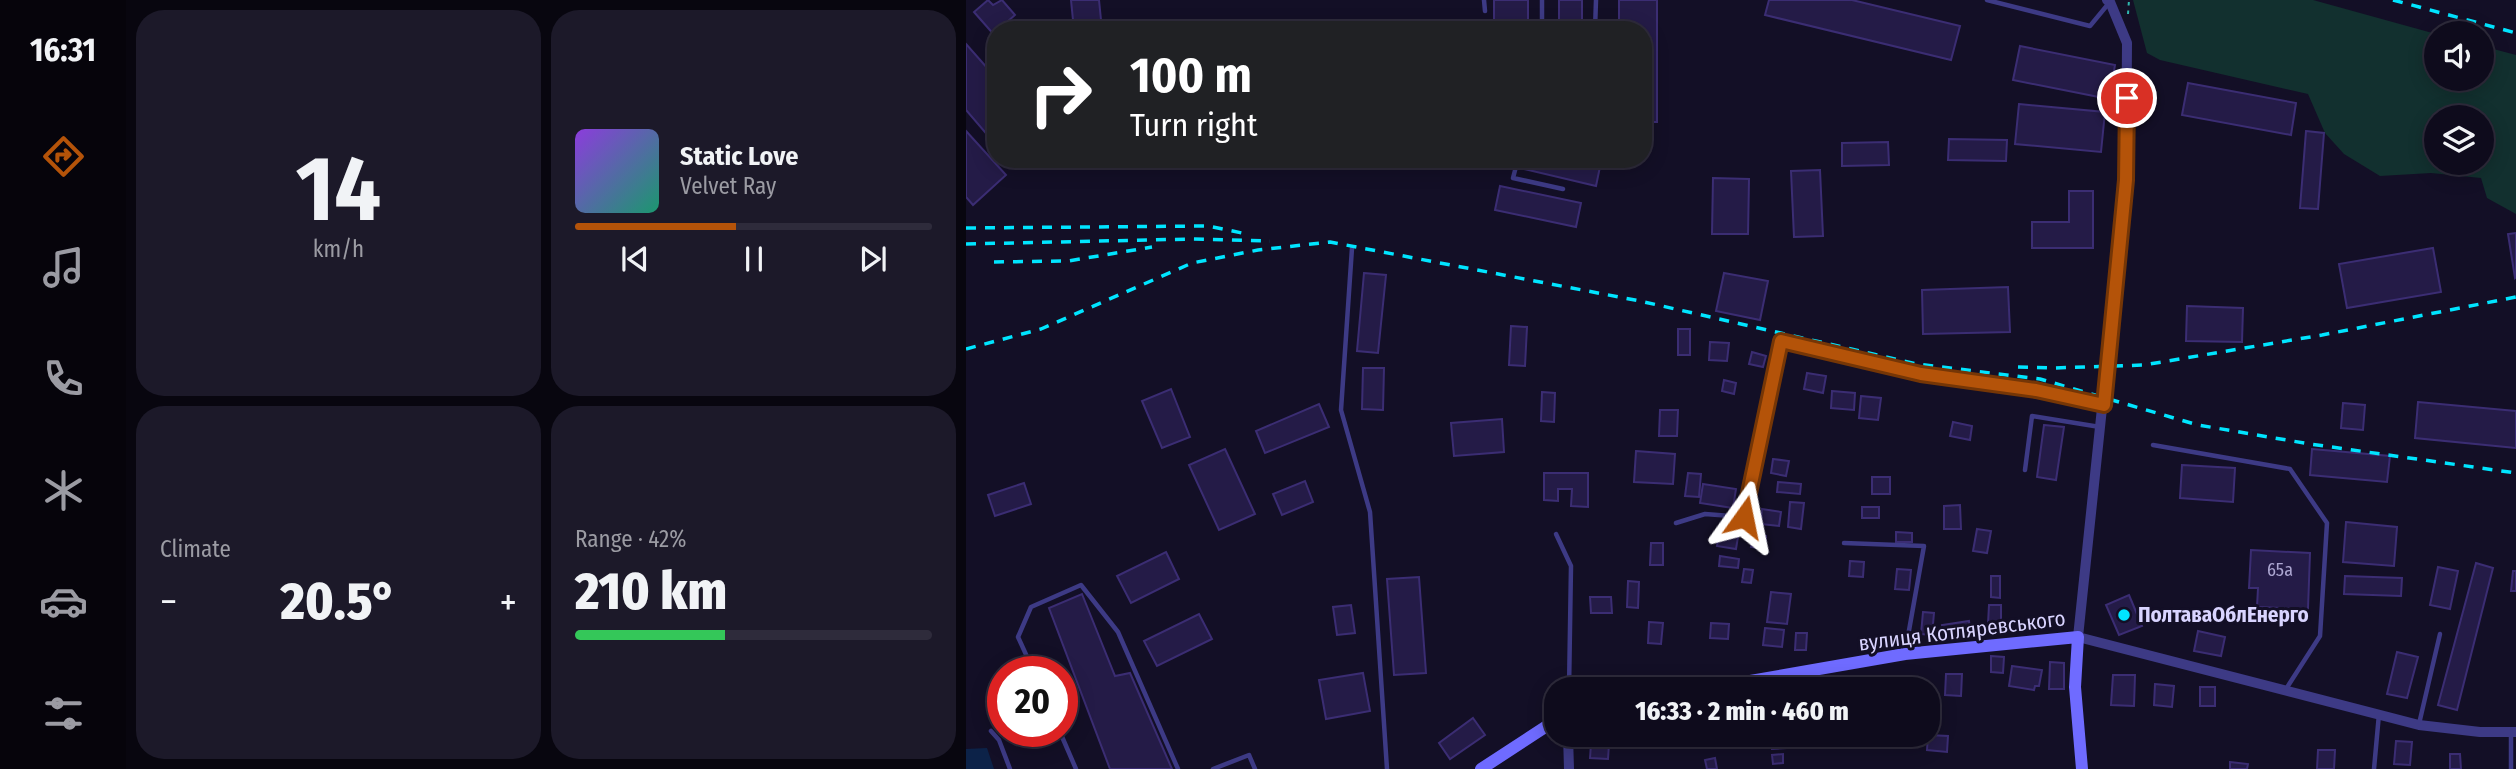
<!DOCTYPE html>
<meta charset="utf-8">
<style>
:root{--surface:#0e0b1c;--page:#1c1929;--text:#f1f3f6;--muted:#9b9ba3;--line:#2e2b3b;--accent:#b45309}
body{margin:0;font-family:"Fira Sans Condensed",sans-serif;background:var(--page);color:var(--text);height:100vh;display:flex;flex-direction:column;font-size:26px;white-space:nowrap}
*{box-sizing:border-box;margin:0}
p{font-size:23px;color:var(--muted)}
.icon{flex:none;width:38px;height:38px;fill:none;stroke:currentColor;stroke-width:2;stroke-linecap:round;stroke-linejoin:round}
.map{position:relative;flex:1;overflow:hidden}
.drawer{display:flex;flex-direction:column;gap:10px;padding:10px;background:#08060f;width:840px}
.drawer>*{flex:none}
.banner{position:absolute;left:21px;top:21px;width:665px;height:147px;border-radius:28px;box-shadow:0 4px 18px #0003,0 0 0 2px var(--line);background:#202124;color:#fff;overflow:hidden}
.buttons{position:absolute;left:1458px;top:21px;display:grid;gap:14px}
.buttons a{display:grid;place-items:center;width:70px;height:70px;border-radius:50%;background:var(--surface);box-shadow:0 4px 18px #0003,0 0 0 2px var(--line);font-size:35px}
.speed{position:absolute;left:21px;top:656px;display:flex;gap:14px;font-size:35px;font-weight:700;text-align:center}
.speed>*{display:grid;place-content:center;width:91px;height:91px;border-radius:50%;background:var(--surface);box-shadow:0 4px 18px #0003,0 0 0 2px var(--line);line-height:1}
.speed .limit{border:10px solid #d22;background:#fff;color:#111}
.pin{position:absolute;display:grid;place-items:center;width:60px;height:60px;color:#fff;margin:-30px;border:4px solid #fff;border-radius:50%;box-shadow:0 2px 7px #0007}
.me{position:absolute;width:77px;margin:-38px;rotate:12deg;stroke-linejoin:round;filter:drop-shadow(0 0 5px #0008)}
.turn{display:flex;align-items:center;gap:24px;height:147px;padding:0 28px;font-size:32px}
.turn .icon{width:91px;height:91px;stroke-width:2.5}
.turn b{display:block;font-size:49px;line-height:60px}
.big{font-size:52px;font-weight:800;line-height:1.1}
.drawer .card{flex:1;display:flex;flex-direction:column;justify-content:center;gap:10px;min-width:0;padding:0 24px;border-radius:28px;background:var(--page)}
.drawer .dial{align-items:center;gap:0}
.dial b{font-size:91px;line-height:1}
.song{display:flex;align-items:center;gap:21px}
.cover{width:84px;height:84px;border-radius:10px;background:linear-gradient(135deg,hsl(270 70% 55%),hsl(160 70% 35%))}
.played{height:7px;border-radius:4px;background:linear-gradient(90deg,var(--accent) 45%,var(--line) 45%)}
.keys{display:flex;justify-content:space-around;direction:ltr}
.heat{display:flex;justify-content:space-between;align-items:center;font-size:38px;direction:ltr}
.charge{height:10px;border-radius:5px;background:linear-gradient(90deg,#34c759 42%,var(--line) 0)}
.drawer .tiles{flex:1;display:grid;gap:10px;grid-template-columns:repeat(2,1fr)}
.trip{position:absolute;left:578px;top:677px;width:396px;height:70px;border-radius:28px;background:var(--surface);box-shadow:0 4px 18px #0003,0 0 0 2px var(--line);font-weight:800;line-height:70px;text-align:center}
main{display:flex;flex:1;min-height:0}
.dock{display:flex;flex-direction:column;width:126px;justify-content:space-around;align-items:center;background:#06040b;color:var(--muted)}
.dock .icon{width:49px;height:49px}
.dock .selected{color:var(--accent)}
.dock b{font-size:32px;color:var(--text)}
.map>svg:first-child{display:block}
.green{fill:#12302f;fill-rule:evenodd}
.water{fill:#0c2248}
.building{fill:#241b47;stroke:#3b2d73;stroke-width:2}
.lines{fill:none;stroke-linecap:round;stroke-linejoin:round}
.path{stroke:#2fb8b0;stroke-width:2;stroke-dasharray:3.5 5;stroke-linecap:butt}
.lane{stroke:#3d3a85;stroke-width:4.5}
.street{stroke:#3d3a85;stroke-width:10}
.secondary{stroke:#6f6bff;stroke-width:12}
.rail{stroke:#00e5ff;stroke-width:3.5;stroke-dasharray:10 9;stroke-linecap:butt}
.route-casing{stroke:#753606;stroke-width:18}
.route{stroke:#b45309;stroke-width:12}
.poi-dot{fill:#00e5ff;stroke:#130f26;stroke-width:2.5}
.labels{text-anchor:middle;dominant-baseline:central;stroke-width:6;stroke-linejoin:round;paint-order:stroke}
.number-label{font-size:18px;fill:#aca6d1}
.poi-label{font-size:21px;font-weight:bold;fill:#d9d4ff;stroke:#130f26;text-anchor:start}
.street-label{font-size:21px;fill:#d9d4ff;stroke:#130f26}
</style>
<main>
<nav class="dock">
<b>16:31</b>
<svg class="icon selected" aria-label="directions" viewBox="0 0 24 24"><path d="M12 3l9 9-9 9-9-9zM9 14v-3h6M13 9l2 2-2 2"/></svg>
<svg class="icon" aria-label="music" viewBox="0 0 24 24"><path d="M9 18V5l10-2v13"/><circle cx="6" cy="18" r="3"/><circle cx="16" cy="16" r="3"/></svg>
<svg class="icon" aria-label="phone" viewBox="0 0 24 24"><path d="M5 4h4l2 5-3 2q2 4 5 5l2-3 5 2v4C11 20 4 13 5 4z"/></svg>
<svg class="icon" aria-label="climate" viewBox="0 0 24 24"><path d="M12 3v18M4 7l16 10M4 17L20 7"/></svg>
<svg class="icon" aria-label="car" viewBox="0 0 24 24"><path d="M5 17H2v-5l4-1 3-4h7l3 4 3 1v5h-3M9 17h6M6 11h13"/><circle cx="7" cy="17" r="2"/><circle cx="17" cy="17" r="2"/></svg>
<svg class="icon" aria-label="filters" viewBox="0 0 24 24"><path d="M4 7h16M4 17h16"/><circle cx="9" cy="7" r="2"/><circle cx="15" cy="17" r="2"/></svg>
</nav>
<section class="drawer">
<div class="tiles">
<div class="card dial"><b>14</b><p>km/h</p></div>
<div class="card">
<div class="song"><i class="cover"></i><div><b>Static Love</b><p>Velvet Ray</p></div></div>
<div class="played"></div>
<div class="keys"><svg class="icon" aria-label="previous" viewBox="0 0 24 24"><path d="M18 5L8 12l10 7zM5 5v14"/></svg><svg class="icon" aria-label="pause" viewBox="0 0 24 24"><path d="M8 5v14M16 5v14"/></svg><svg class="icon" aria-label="next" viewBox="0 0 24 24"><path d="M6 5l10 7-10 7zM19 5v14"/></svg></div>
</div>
<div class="card"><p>Climate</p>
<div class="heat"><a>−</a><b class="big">20.5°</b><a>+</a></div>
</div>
<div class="card"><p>Range · 42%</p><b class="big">210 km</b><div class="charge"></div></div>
</div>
</section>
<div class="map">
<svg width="1550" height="769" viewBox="0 0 1550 769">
<rect width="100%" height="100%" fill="#130f26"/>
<path class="green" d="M1167,0H1347L1470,34V79H1516V46L1550,55V214L1521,198L1515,178L1465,173L1414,176L1378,154L1359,133L1342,94L1194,60L1181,53ZM1470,117H1516V163H1470Z"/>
<polygon class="water" points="21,748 28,769 0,769 0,749"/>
<g class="building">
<polygon points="22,0 27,5 36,0 49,15 41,22 46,27 43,30 30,30 30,37 8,12"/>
<polygon points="105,0 133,0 136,30 108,30"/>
<rect x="528" y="0" width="34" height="24"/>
<rect x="593" y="0" width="23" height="23"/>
<polygon points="653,0 691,0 691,122 677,122 677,30 653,30"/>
<polygon points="803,0 886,0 994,26 985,60 799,15"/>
<polygon points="0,44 30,78 30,145 0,110"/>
<polygon points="1054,46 1149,65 1143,99 1047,80"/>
<polygon points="1222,83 1330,103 1325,135 1216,115"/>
<polygon points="1053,104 1139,112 1135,152 1049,144"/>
<polygon points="0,131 40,175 7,205 0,197"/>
<polygon points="1340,131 1358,133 1352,209 1334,208"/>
<polygon points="983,139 1041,140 1040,161 982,160"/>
<polygon points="922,142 923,165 876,166 876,143"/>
<polygon points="560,159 622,159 635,162 630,186 558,169"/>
<polygon points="854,170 857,236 828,237 825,171"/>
<polygon points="747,178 783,179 782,234 746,234"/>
<polygon points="534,186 615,203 610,227 529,210"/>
<polygon points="1103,191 1127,191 1127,248 1066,248 1066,222 1103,222"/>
<polygon points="1550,233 1550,277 1549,278 1542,234"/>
<polygon points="1467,248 1475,292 1381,308 1373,264"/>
<polygon points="398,273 420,275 412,353 391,351"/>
<polygon points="758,273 802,281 794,320 750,311"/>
<polygon points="1042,287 1044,332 957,334 956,290"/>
<polygon points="1221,306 1277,308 1276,342 1220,341"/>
<polygon points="545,326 561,327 559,366 543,365"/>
<rect x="712" y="329" width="12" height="26"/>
<polygon points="744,342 763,343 761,361 743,360"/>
<polygon points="786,352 800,356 797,367 783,364"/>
<polygon points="397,368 418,368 417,410 396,409"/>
<polygon points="841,373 860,376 857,393 838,389"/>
<polygon points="758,380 770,383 768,394 756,391"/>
<polygon points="205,389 224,437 196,448 176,401"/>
<polygon points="866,391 889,393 888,410 865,408"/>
<polygon points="576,392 589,393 588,422 575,421"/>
<polygon points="895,396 915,398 912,420 893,418"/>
<polygon points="1452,402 1550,411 1550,448 1449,438"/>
<polygon points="1377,403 1399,405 1397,430 1375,428"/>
<polygon points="353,404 363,427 299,453 290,431"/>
<polygon points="694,410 712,410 711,436 693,436"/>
<polygon points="536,419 538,452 488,456 485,423"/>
<polygon points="987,422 1006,426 1004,440 984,436"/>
<polygon points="1078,425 1098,427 1090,480 1071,477"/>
<polygon points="259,449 289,514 253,530 223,465"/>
<polygon points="1346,449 1424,456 1421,482 1344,475"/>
<polygon points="670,451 709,454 707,484 668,482"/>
<polygon points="807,459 823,461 820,476 805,473"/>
<polygon points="1216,465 1269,468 1267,502 1214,498"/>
<polygon points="578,473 622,473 622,507 605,506 606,489 592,489 592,501 578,500"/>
<polygon points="722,473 735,474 733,497 719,496"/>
<rect x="906" y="477" width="18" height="17"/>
<polygon points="339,481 347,502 316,515 307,494"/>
<polygon points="812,482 835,484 834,494 811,492"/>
<polygon points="58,483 65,504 29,516 22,495"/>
<polygon points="737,484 770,489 767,508 734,503"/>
<polygon points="824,502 838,503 835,529 822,527"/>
<polygon points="994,505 995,529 978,529 978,506"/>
<rect x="896" y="507" width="17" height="11"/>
<polygon points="796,509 815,512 813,526 795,524"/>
<polygon points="1380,522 1431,527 1428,566 1377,562"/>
<polygon points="754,527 773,531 770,549 751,546"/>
<polygon points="1011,529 1025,531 1021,553 1007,551"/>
<polygon points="930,532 946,533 946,542 930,542"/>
<polygon points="787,535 800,536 799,549 785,547"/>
<polygon points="685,543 697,543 697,565 684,565"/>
<polygon points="1285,550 1344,553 1342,609 1291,607 1292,588 1283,588"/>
<polygon points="200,552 213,579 165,603 151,576"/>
<polygon points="754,556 773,559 772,568 753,566"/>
<polygon points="884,561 898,562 897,577 883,576"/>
<polygon points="1510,563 1527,568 1491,710 1472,705"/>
<polygon points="1472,567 1492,571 1484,609 1464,605"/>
<polygon points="778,569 787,570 785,583 776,582"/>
<polygon points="931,569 945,570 943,590 929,589"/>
<polygon points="1547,571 1550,571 1550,591 1545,591"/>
<polygon points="1025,576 1034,576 1034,598 1025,597"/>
<polygon points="1379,576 1436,578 1435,596 1378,594"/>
<polygon points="453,577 460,673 428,675 421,579"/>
<polygon points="662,581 673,582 672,608 661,607"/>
<polygon points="805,592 825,594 821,624 801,622"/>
<polygon points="116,594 149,676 164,673 206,769 144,769 83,608"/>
<polygon points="1163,595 1176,626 1153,635 1140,605"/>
<polygon points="624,597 645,597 646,613 625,613"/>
<polygon points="385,605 389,633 371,635 367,607"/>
<polygon points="1023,605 1035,605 1035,624 1022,624"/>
<polygon points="957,612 968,613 966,635 955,634"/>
<polygon points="233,614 246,639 191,666 178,641"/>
<polygon points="1003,621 1005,636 978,640 976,625"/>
<polygon points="683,622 697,623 695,644 682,643"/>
<polygon points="745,623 763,624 762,639 744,638"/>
<polygon points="799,628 818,630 816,647 797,645"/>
<polygon points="1232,631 1259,637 1255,656 1228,651"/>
<polygon points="830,633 841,633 840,650 829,650"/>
<polygon points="1431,652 1452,657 1441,698 1421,694"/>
<polygon points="1025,656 1038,657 1037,673 1025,672"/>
<polygon points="1084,662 1098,663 1098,689 1083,689"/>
<polygon points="1046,666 1076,670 1073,686 1069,686 1068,690 1043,686"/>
<polygon points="397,673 404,711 360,719 353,680"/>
<polygon points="980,674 996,674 995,696 979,695"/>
<polygon points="1147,675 1169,675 1168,706 1145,705"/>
<rect x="877" y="677" width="11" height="13"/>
<polygon points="1189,684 1208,686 1206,707 1188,705"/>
<rect x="1234" y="687" width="15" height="19"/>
<polygon points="507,718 519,735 484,759 473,743"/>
<polygon points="683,735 697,735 697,745 682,745"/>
<polygon points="819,735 820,748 806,749 805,736"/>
<polygon points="962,735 982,736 981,752 961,750"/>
<polygon points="1430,741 1446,742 1444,765 1428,764"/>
<polygon points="625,744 643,744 642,759 624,758"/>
<polygon points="1352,750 1369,750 1368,769 1351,769"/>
<polygon points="817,754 817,763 807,764 806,755"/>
<polygon points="1484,754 1494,754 1495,769 1484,769"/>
<polygon points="749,758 751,769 741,769 739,760"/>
<polygon points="1264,762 1282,764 1281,769 1264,769"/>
</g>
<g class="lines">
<polyline class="path" points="1162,14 1163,0"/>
<g class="lane">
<polyline points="518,0 519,11"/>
<polyline points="1021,0 1124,26 1143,3"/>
<polyline points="576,30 576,0"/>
<polyline points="629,30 630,0"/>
<polyline points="552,159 547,178 597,189"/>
<polyline points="386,248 375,410 404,512 421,769"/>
<polyline points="1187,445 1324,469 1361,523 1354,636 1320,689"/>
<polyline points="1059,470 1066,416 1134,427"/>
<polyline points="710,523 739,514 778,517 815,341 955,375 1070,390 1137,405"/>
<polyline points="590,534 605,566 603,690"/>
<polyline points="878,543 958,546 939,653"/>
<polyline points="68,672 52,637 65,607 115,585 152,632 212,769"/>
<polyline points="1453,724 1474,634"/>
<polyline points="25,731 33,740 44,769"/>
<polyline points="94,732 110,769"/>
<polyline points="1545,732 1545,769"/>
<polyline points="247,769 283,755 289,769"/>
<polyline points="1408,769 1413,714"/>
</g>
<g class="street">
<polyline points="1141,0 1144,2 1161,43 1160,179 1112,637 1453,725 1514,732 1550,732"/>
<polyline points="602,735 603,769"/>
</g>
<g class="secondary">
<polyline points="732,690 939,654 1112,637 1109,687 1116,769"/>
<polyline points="515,769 590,720"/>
</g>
<g class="rail">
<polyline points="1427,0 1550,33"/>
<polyline points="0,228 242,226 276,233"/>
<polyline points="0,244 227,239 304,241"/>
<polyline points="28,262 102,261 186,247"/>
<polyline points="0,349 75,329 226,263 292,250 364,242 674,301 951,364 1074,379 1232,425 1344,444 1550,473"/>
<polyline points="1052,367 1088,368 1178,365 1356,335 1550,297"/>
</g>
</g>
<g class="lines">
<defs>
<polyline id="route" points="778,517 815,341 955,374 1070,390 1138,405 1160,180 1161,98"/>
</defs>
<use href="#route" class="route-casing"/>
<use href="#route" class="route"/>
</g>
<circle class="poi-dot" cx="1158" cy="615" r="7"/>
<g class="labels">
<g class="number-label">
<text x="1314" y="570">65а</text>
</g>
<g class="poi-label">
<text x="1172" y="615">ПолтаваОблЕнерго</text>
</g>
<g class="street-label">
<text transform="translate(996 631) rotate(-7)">вулиця Котляревського</text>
</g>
</g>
</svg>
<div class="buttons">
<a><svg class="icon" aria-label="sound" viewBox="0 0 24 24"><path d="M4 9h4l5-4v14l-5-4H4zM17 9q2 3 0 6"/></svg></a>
<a><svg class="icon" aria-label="layers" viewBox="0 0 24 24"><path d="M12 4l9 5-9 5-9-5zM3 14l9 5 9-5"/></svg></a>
</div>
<div class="speed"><div class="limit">20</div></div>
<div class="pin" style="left:1161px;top:98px;background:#d93025"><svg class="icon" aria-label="arrive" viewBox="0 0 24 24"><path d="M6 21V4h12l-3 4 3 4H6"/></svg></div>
<svg class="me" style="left:778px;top:517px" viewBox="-20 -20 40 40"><path d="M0-17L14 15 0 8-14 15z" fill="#b45309" stroke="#fff" stroke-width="4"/></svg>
<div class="trip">16:33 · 2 min · 460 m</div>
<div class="banner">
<div class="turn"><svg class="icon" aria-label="right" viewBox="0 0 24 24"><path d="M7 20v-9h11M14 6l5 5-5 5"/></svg><div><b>100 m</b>Turn right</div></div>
</div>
</div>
</main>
